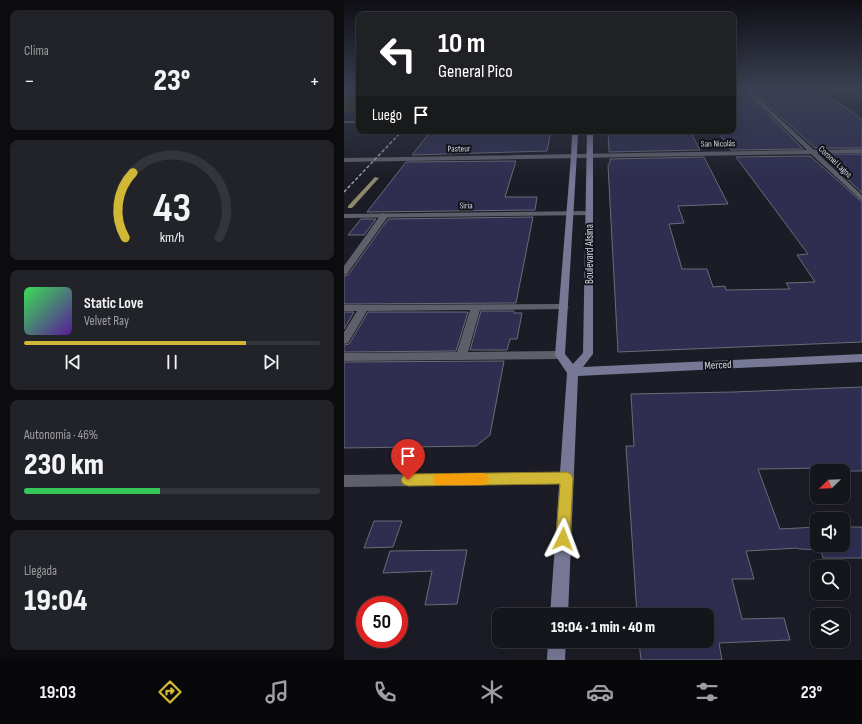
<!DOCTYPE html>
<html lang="es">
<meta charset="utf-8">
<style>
:root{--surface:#15151c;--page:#222229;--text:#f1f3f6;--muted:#9d9fa3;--line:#34343b;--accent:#d0b736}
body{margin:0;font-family:"Sofia Sans Condensed",sans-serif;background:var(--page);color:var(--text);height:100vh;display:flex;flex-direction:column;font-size:15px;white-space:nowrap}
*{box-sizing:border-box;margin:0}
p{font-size:13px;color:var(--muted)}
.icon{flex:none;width:22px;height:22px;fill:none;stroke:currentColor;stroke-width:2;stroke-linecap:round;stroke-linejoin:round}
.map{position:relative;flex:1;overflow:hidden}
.drawer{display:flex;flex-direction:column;gap:10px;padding:10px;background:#0c0c0f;width:344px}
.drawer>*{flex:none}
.top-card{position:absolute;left:12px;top:12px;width:380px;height:122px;border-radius:8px;box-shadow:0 4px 16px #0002,0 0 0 1px var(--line);background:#202124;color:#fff;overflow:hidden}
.needle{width:26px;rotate:247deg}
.controls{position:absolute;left:466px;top:464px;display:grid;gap:8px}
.controls a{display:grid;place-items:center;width:40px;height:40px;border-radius:8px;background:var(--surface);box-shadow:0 4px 16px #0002,0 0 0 1px var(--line);font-size:20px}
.speed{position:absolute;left:12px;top:596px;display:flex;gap:8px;font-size:20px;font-weight:700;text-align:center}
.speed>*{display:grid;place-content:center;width:52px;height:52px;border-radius:50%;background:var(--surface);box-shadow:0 4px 16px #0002,0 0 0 1px var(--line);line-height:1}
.speed .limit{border:6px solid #d22;background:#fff;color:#111}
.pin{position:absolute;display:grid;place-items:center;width:34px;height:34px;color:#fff;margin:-41px -17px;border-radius:50% 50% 50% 0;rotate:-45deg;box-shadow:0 0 4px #0007}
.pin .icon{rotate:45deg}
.me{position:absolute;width:44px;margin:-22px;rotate:3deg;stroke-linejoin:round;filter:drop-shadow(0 0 3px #0008)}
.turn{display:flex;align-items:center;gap:14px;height:84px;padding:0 16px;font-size:18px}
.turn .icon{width:52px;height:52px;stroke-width:2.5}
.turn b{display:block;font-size:28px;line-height:34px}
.then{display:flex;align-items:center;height:38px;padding:0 16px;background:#0003;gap:8px;font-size:15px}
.big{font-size:30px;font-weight:800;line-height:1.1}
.drawer .card{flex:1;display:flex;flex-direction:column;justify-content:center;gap:6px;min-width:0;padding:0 14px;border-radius:8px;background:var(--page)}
.drawer .dial{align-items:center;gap:0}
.dial svg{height:104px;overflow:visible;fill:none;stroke:var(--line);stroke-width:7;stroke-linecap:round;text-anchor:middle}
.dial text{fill:var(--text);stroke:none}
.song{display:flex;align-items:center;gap:12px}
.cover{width:48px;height:48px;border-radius:6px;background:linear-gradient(135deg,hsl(130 70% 55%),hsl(270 70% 35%))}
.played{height:4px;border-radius:2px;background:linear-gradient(90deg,var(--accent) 75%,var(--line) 75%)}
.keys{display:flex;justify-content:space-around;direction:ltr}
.heat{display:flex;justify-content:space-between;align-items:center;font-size:22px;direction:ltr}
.charge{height:6px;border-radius:3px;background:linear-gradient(90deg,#34c759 46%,var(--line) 0)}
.trip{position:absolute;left:148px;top:608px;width:222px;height:40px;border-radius:8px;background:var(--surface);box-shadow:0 4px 16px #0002,0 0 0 1px var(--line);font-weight:800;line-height:40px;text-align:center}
.tab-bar{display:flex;height:64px;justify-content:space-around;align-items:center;background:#08080b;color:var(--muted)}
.tab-bar .icon{width:28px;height:28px}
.tab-bar .selected{color:var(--accent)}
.tab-bar b{font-size:18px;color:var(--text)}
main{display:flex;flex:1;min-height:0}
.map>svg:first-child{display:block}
.green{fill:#312903}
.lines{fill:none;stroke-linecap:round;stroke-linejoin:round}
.stream{fill:#8d876b;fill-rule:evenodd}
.building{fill:#2f2e51;stroke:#6b6b78}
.lane{fill:#5e5f6b;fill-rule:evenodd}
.street{fill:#5e5f6b;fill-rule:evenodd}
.secondary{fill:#777895;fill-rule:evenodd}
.rail{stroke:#9fa0a8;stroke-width:1.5;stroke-dasharray:3.5 2;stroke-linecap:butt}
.route{fill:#d0b736;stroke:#877723}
.slow{fill:#f59e0b}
.labels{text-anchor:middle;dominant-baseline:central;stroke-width:4;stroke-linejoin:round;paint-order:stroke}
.far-street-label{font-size:9px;fill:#d4d5dc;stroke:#13131c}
.street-label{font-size:11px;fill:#d4d5dc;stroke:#13131c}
</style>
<main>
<section class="drawer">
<div class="card"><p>Clima</p>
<div class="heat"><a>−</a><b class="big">23°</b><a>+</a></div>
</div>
<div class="card dial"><svg viewBox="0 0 100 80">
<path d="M14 69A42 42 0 1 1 86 69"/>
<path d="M14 69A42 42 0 0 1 20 19" stroke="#d0b736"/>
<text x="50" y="56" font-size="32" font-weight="700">43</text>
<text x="50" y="72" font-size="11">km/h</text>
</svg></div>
<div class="card">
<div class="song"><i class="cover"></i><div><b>Static Love</b><p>Velvet Ray</p></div></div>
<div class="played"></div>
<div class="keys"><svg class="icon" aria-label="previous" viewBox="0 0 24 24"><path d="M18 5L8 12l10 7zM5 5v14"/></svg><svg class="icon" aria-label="pause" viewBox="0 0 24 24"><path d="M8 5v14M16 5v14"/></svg><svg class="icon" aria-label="next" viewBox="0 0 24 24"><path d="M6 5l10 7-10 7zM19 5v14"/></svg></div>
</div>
<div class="card"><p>Autonomía · 46%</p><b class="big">230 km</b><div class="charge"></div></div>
<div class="card"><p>Llegada</p><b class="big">19:04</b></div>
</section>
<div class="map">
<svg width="518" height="660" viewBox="0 0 518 660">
<rect width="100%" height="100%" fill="#1c1c26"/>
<rect class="green" x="0" y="88" width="15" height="24"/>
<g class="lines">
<polygon class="stream" points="31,177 35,178 8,208 4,208 4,206"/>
</g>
<g class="building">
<polygon points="389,88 398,88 459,149 387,150 373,131 389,131"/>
<polygon points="405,88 473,88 518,119 518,148 471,148"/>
<polygon points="87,131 207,131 203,151 68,155"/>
<polygon points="264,131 346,131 356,150 265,152"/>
<polygon points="477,154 518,154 518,193"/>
<polygon points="466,156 518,202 518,342 274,352 264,165 266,163 266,159 360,157 384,204 334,206 340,223 325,224 338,269 363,269 369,287 381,286 382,290 446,289 442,283 471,282 453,255 464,254 392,157"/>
<polygon points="172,161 161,197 193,197 191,210 23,212 62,162"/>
<polygon points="189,217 172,303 0,304 0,276 4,275 44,219"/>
<polygon points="17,219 32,219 20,235 4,235"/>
<polygon points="137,311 170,311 170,313 178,313 173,339 166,339 163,350 126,350"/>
<polygon points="0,312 10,312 0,329"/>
<polygon points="24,312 124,312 112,351 0,352 0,345 5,344"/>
<polygon points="160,361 146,435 132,446 0,448 0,362"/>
<polygon points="518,387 518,471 483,471 482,468 414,469 436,529 473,527 473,545 499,545 499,527 518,527 518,558 479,558 477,550 455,549 454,548 402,551 410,579 388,579 398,619 440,618 446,640 375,643 378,660 297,660 295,641 363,641 363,615 293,615 282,446 290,446 287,394 389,392"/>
<polygon points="30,521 58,521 49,547 20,548"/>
<polygon points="123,550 113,604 81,605 88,571 39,573 46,551"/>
</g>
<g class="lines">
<g class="lane">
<polygon points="38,213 45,215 3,274 0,275 0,266"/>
<polygon points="220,304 225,307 223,309 136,310 124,352 216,351 220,352 221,355 220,358 216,359 0,361 0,353 113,352 126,310 23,311 4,343 0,344 0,332 13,311 0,311 0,305"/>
</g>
<g class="street">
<polygon points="399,88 403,88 470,150 518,149 518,153 473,153 518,195 518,201 467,154 0,162 0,158 463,150"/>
<rect x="0" y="121" width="15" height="2"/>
<polygon points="245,211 248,211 248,215 0,218 0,214"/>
<polygon points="223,472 228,473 230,478 228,483 223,484 0,487 0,475"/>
</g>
<g class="secondary">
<polygon points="226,131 232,131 234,136 221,354 229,364 239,353 243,131 249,131 249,354 239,367 518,354 518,362 234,376 224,615 206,615 223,373 211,355 227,156 228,136"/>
<polygon points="204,641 222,641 221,660 203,660"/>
</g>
<polyline class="rail" points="0,192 58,131"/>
</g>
<linearGradient id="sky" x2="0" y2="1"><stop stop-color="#0f0f15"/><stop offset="0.49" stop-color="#3a4052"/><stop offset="1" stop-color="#3a4052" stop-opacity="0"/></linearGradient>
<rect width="518" height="180" fill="url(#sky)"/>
<polygon class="route" points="223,472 227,474 229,478 226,539 224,544 219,546 214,544 212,539 216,484 64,486 59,484 57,480 59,476 64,474"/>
<polygon class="slow" points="139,473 143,475 145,479 143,483 139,485 95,485 90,484 89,480 90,475 95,474"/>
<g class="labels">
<g class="far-street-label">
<text transform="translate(374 144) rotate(-1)">San Nicolás</text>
<text transform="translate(115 149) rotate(-1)">Pasteur</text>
<text transform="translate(491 162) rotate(43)">Coronel Lagos</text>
<text transform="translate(122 206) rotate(-1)">Siria</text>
</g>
<g class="street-label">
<text transform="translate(245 254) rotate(-90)">Boulevard Alsina</text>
<text transform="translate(374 365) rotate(-3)">Merced</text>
</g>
</g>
</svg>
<div class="controls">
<a><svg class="needle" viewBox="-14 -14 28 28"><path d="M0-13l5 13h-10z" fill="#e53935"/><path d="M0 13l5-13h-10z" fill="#9d9fa3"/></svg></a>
<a><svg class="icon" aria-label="sound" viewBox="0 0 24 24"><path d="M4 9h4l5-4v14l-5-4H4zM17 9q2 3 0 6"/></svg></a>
<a><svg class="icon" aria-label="search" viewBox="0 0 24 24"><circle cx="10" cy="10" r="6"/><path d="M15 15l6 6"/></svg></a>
<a><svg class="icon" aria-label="layers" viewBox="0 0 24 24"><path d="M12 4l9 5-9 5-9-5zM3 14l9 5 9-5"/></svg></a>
</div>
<div class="speed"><div class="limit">50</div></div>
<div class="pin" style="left:64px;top:480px;background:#d93025"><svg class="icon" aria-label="arrive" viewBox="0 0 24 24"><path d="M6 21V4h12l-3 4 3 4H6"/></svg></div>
<svg class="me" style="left:219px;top:539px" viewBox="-20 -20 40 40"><path d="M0-17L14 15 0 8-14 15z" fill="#d0b736" stroke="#fff" stroke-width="4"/></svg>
<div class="trip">19:04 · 1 min · 40 m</div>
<div class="top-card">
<div class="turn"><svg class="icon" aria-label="left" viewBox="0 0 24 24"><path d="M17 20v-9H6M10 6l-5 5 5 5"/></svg><div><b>10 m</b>General Pico</div></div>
<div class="then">Luego<svg class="icon" aria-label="arrive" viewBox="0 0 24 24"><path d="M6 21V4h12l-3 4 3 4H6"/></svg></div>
</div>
</div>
</main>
<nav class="tab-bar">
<b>19:03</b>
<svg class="icon selected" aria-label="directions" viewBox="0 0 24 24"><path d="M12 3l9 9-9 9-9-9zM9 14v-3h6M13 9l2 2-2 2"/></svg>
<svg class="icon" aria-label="music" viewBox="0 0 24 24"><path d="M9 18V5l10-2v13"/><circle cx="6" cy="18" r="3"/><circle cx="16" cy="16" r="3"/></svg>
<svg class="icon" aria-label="phone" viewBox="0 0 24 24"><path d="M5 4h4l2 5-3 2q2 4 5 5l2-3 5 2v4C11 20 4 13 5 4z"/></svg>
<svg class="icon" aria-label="climate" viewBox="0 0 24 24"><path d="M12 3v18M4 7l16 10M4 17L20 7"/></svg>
<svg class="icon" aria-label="car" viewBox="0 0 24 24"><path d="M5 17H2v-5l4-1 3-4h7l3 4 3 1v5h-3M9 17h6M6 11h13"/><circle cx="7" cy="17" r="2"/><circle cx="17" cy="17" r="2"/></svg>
<svg class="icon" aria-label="filters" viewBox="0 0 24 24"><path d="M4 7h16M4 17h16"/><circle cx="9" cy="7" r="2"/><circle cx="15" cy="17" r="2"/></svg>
<b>23°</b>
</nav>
